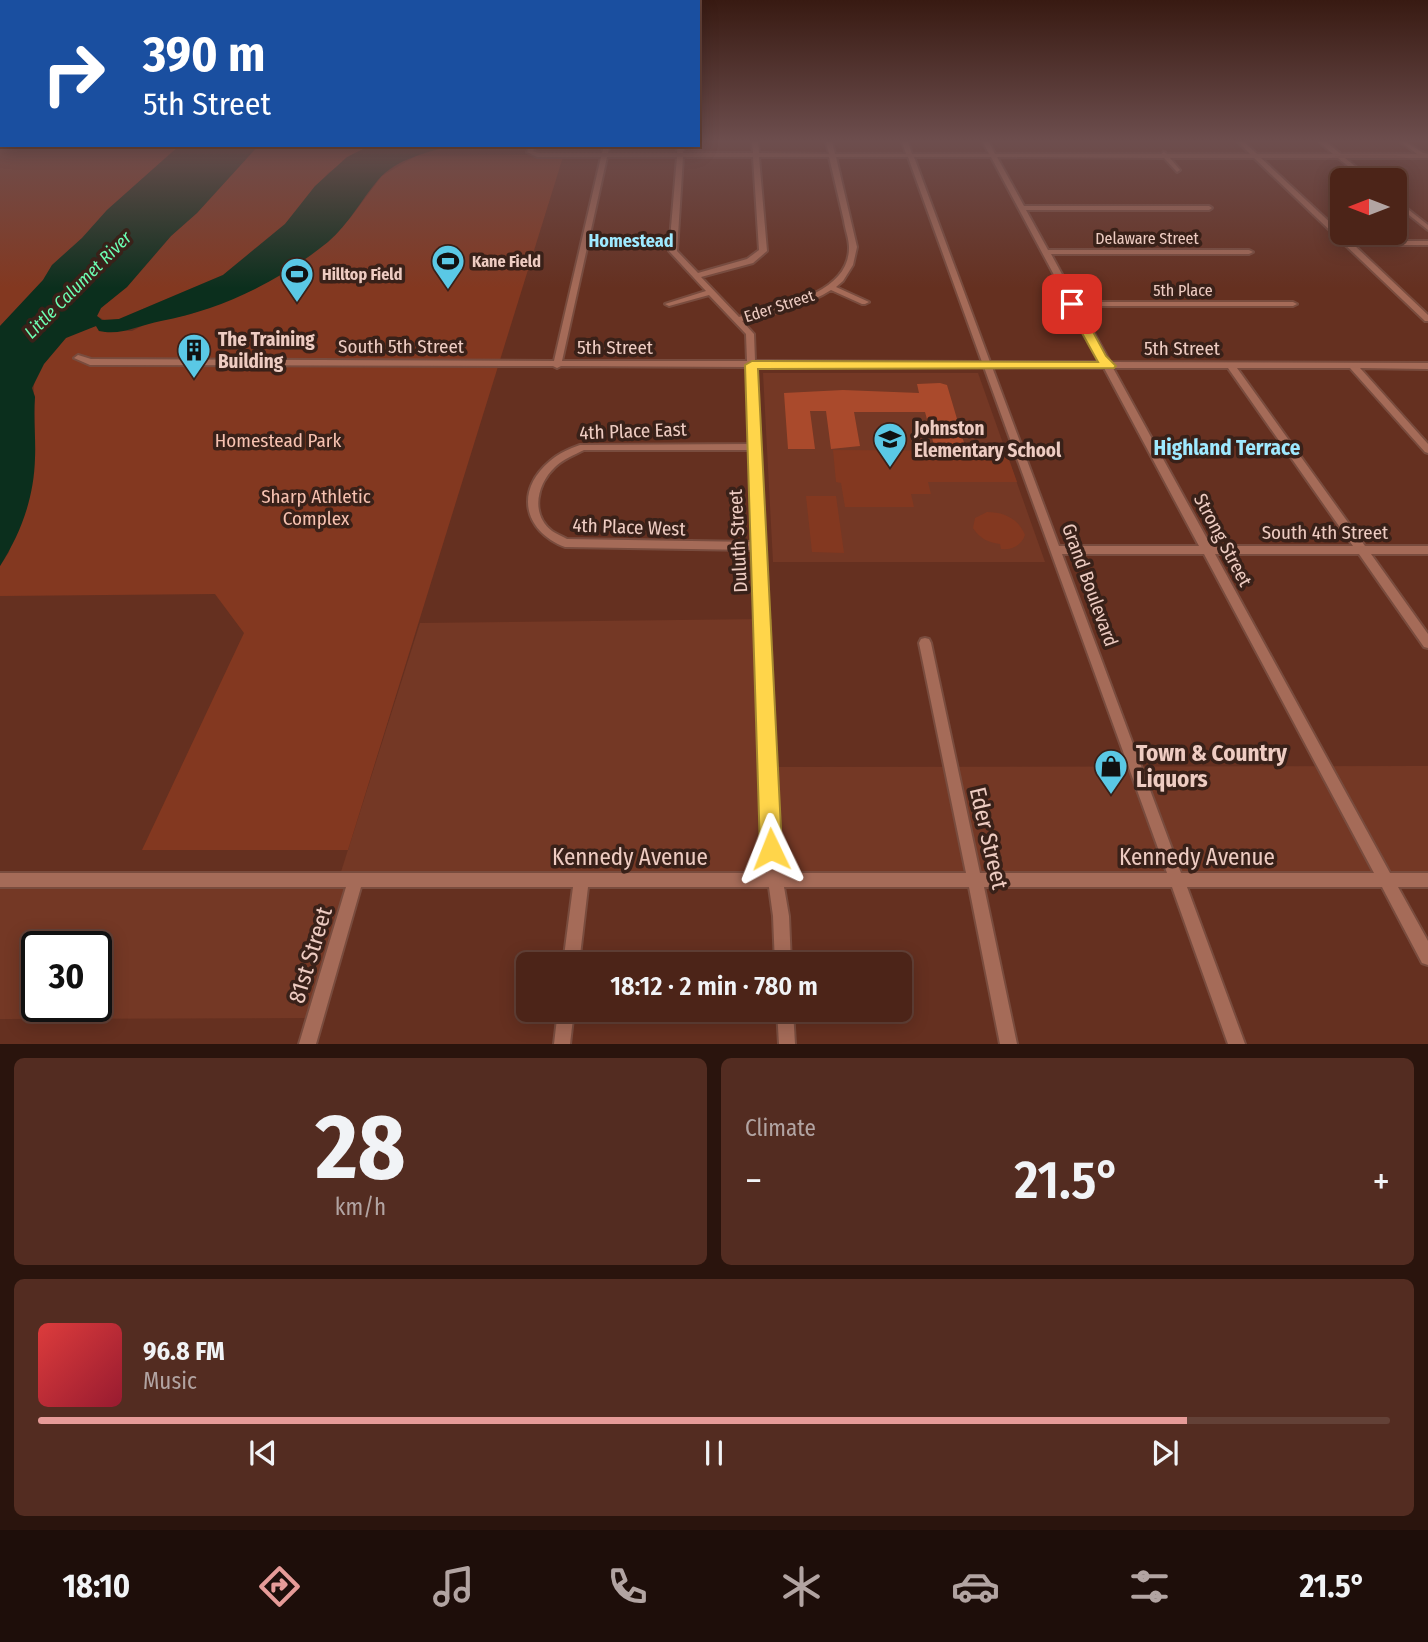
<!DOCTYPE html>
<meta charset="utf-8">
<style>
:root{--surface:#4c2418;--page:#532c21;--text:#f1f3f6;--muted:#b2a4a2;--line:#634137;--accent:#e69b98}
body{margin:0;font-family:"Fira Sans Condensed",sans-serif;background:var(--page);color:var(--text);height:100vh;display:flex;flex-direction:column;font-size:26px;white-space:nowrap}
*{box-sizing:border-box;margin:0}
p{font-size:23px;color:var(--muted)}
.icon{flex:none;width:38px;height:38px;fill:none;stroke:currentColor;stroke-width:2;stroke-linecap:round;stroke-linejoin:round}
.map{position:relative;height:1044px;overflow:hidden}
.drawer{display:flex;flex-direction:column;gap:14px;padding:14px;background:#2a140d;flex:1}
.drawer>*{flex:none}
.top-card{position:absolute;left:0px;top:0px;width:700px;height:147px;box-shadow:0 4px 18px #0003,0 0 0 2px var(--line);background:#1a4fa0;color:#fff;overflow:hidden}
.needle{width:46px;rotate:270deg}
.fabs{position:absolute;left:1330px;top:168px;display:grid;gap:14px}
.fabs a{display:grid;place-items:center;width:77px;height:77px;border-radius:10px;background:var(--surface);box-shadow:0 4px 18px #0003,0 0 0 2px var(--line);font-size:35px}
.speed{position:absolute;left:21px;top:931px;display:flex;gap:14px;font-size:35px;font-weight:700;text-align:center}
.speed>*{display:grid;place-content:center;width:91px;height:91px;border-radius:50%;background:var(--surface);box-shadow:0 4px 18px #0003,0 0 0 2px var(--line);line-height:1}
.speed .limit{border:4px solid #111;border-radius:10px;background:#fff;color:#111}
.pin{position:absolute;display:grid;place-items:center;width:60px;height:60px;color:#fff;margin:-30px;border-radius:14px;box-shadow:0 4px 10px #0006}
.me{position:absolute;width:77px;margin:-38px;rotate:358deg;stroke-linejoin:round;filter:drop-shadow(0 0 5px #0008)}
.turn{display:flex;align-items:center;gap:24px;height:147px;padding:0 28px;font-size:32px}
.turn .icon{width:91px;height:91px;stroke-width:2.5}
.turn b{display:block;font-size:49px;line-height:60px}
.big{font-size:52px;font-weight:600;line-height:1.1}
.drawer .card{flex:1;display:flex;flex-direction:column;justify-content:center;gap:10px;min-width:0;padding:0 24px;border-radius:10px;background:var(--page)}
.drawer .dial{align-items:center;gap:0}
.dial b{font-size:91px;line-height:1}
.song{display:flex;align-items:center;gap:21px}
.cover{width:84px;height:84px;border-radius:10px;background:linear-gradient(135deg,hsl(0 70% 55%),hsl(350 70% 35%))}
.played{height:7px;border-radius:4px;background:linear-gradient(90deg,var(--accent) 85%,var(--line) 85%)}
.keys{display:flex;justify-content:space-around;direction:ltr}
.heat{display:flex;justify-content:space-between;align-items:center;font-size:38px;direction:ltr}
.drawer .tiles{flex:1;display:grid;gap:14px;grid-template-columns:1fr 1fr}
.card:last-child{grid-column:span 2}
.trip{position:absolute;left:516px;top:952px;width:396px;height:70px;border-radius:10px;background:var(--surface);box-shadow:0 4px 18px #0003,0 0 0 2px var(--line);font-weight:600;line-height:70px;text-align:center}
.tabs{display:flex;height:112px;justify-content:space-around;align-items:center;background:#1e0e0a;color:var(--muted)}
.tabs .icon{width:49px;height:49px}
.tabs .on{color:var(--accent)}
.tabs b{font-size:32px;color:var(--text)}
.map>svg:first-child{display:block}
.built{fill:#743825;fill-rule:evenodd}
.green{fill:#833820}
.water{fill:#0b2f1d}
.building{fill:#aa4a2c}
.lines{fill:none;stroke-linecap:round;stroke-linejoin:round}
.minor-casing{stroke:#794c3e;stroke-width:4}
.minor{fill:#a56b58;fill-rule:evenodd}
.route{fill:#ffd54a;stroke:#a68a30;stroke-width:2}
.labels{text-anchor:middle;dominant-baseline:central;stroke-width:7;stroke-linejoin:round;paint-order:stroke}
.far-street-label{font-size:16px;fill:#eeccc2;stroke:#392119}
.far-poi-label{font-size:16px;font-weight:bold;fill:#eeccc2;stroke:#392119;text-anchor:start}
.far-neighbourhood-label{font-size:18px;font-weight:bold;fill:#9ee9ff;stroke:#392119}
.far-water-label{font-size:18px;font-style:italic;fill:#6cfdb2;stroke:#392119}
.poi-label{font-size:19px;font-weight:bold;fill:#eeccc2;stroke:#392119;text-anchor:start}
.street-label{font-size:19px;fill:#eeccc2;stroke:#392119}
.park-label{font-size:19px;fill:#f7c2b1;stroke:#392119}
.neighbourhood-label{font-size:21px;font-weight:bold;fill:#9ee9ff;stroke:#392119}
.near-poi-label{font-size:23px;font-weight:bold;fill:#eeccc2;stroke:#392119;text-anchor:start}
.near-street-label{font-size:23px;fill:#eeccc2;stroke:#392119}
</style>
<div class="map">
<svg width="1428" height="1044" viewBox="0 0 1428 1044">
<rect width="100%" height="100%" fill="#653020"/>
<g class="built">
<polygon points="763,373 978,373 1045,562 773,562"/>
<polygon points="772,619 778,767 1428,766 1428,875 340,875 420,623"/>
<path d="M351,883L311,1018L0,1019V884ZM37,947H96V1006H37Z"/>
</g>
<g class="green">
<polygon points="0,142 2,145 180,145 107,210 82,238 52,265 43,280 0,326"/>
<polygon points="259,145 371,145 328,173 285,224 223,275 119,319 106,321 97,316 101,308 127,287 171,236 197,213"/>
<path d="M528,155L563,157L348,850H142L244,633L215,594L0,596V566L9,552L35,455V397C27,377 56,341 74,333C81,329 89,329 96,326L99,331H132L148,323L191,314L255,289L327,242L351,217L382,176L416,156Z"/>
<polygon points="833,450 1006,451 1017,482 928,482 931,494 911,494 914,507 845,507 841,483 836,482"/>
<polygon points="806,496 836,496 844,553 812,552"/>
<path d="M987,512C1004,512 1019,519 1025,535C1021,546 1012,550 1001,549L1000,544C988,542 980,539 973,528L975,518Z"/>
</g>
<path class="water" d="M180,145H259L197,213L171,236L127,287L101,308L97,316L102,320L119,319L223,275L285,224L315,186L347,157L371,145H455C429,152 397,158 378,180C361,200 349,224 328,242C280,281 221,310 161,321C139,325 122,336 99,331L96,326L66,338L44,364L32,388L35,397C33,418 36,438 35,458C34,498 21,533 0,566V326L43,280L52,265L82,238L107,210Z"/>
<polygon class="building" points="940,383 947,385 965,446 934,445 925,412 854,412 860,446 831,449 826,411 810,411 815,449 788,449 784,393 843,390 919,393 917,384"/>
<g class="lines">
<defs>
<g id="minor">
<path d="M752,142H758L759,153L829,154L826,142H832L835,154H906L902,142H908L912,154H989L983,142H989L995,154H1161L1164,152L1167,154H1250L1238,142H1244L1257,154H1333L1319,142H1326L1341,154H1417L1401,142C1412,142 1418,153 1428,154V158H1345L1372,180H1365L1338,158H1261L1350,241H1428V245H1354L1428,315V321H1425L1254,158H1170L1180,170L1177,172L1164,158L997,157L1024,206H1209L1212,208L1209,210H1026L1048,250H1249L1253,252L1249,254H1051L1077,302H1293L1297,304L1293,306H1079L1110,362L1428,363V369L1360,368L1428,444V453L1425,452L1350,368H1237L1365,546H1428V554H1371L1428,634V648L1424,647L1359,554H1215L1390,873H1428V887H1398L1428,941V965L1422,963L1382,887H1187L1245,1044H1228L1172,887H984L1017,1044H1000L969,887H784L789,916L791,964H775L773,916L769,887H588L579,964H563L573,887H361L316,1044H299L346,887H0V873H767L764,849L753,550L565,547C523,531 515,490 550,461C559,453 569,449 580,445L750,444L747,367L561,366L557,368L553,366L90,365L74,358L78,355L91,359L554,361L601,157H537L527,152L530,145H536L533,151L538,153H602L604,145H610L608,153H677L678,145H684L683,153H753ZM607,157H677L669,251L706,291L665,304L669,306L709,295L746,334L747,361H562ZM683,157H753L759,250L747,259L698,273L677,251ZM759,157H829C834,178 839,199 844,221C845,229 849,239 849,247C850,296 774,307 739,317L701,277L753,263L767,251ZM836,157H908L982,362L755,361L754,334L742,321C773,313 804,307 831,290L862,304H865L869,302L836,287L843,281L853,265L857,247ZM914,157H991L1069,303L1068,304L1071,306L1101,362H990ZM756,367H984L1167,873H980L931,643L929,639L925,638L921,639L919,643L966,873H782L778,849ZM992,367L1104,368L1199,546H1059ZM1113,368H1228L1353,546H1211ZM584,450H750L753,542L567,539C562,536 556,534 552,531C530,514 537,484 555,467C563,459 574,455 584,450ZM1062,554H1204L1374,873H1181Z"/>
<polygon points="1395,199 1428,225 1428,230 1395,204"/>
<polygon points="558,1010 574,1010 570,1044 554,1044"/>
<polygon points="777,1010 793,1010 795,1044 779,1044"/>
</g>
</defs>
<use href="#minor" class="minor-casing"/>
<use href="#minor" class="minor"/>
</g>
<linearGradient id="sky" x2="0" y2="1"><stop stop-color="#381a12"/><stop offset="0.49" stop-color="#6d4e4e"/><stop offset="1" stop-color="#6d4e4e" stop-opacity="0"/></linearGradient>
<rect width="1428" height="288" fill="url(#sky)"/>
<polygon class="route" points="1072,300 1078,304 1106,356 1116,366 1114,368 758,369 782,849 779,857 771,860 763,857 760,849 745,365 752,361 1098,362 1066,304"/>
<defs>
<symbol id="stadium-pin" viewBox="-11 -11 22 30"><path d="M0 17L-7.5 6A9.5 9.5 0 1 1 7.5 6Z" fill="#5ac8e5" stroke="#392119"/><path d="M0-5a6.5 5 0 1 0 0 10a6.5 5 0 1 0 0-10ZM-3.5-1.8h7v3.6h-7Z" fill="#111"/></symbol>
<symbol id="building-pin" viewBox="-11 -11 22 30"><path d="M0 17L-7.5 6A9.5 9.5 0 1 1 7.5 6Z" fill="#5ac8e5" stroke="#392119"/><path d="M-4-6H4V6H1V3H-1V6H-4ZM-2.5-4.3h1.7v1.8h-1.7ZM.8-4.3h1.7v1.8H.8ZM-2.5-1h1.7V.8h-1.7ZM.8-1h1.7V.8H.8Z" fill="#111"/></symbol>
<symbol id="school-pin" viewBox="-11 -11 22 30"><path d="M0 17L-7.5 6A9.5 9.5 0 1 1 7.5 6Z" fill="#5ac8e5" stroke="#392119"/><path d="M0-5L7-2L0 1L-7-2ZM-4 1L0 2.5L4 1V4Q0 6-4 4Z" fill="#111"/></symbol>
<symbol id="shop-pin" viewBox="-11 -11 22 30"><path d="M0 17L-7.5 6A9.5 9.5 0 1 1 7.5 6Z" fill="#5ac8e5" stroke="#392119"/><path d="M-5-2.5h2.3a2.7 3.5 0 0 1 5.4 0H5L5.5 6h-11ZM-1.5-2.5h3a1.5 2.3 0 0 0-3 0Z" fill="#111"/></symbol>
</defs>
<g fill-rule="evenodd">
<use href="#stadium-pin" x="429" y="242" width="38" height="52"/>
<use href="#stadium-pin" x="278" y="255" width="38" height="52"/>
<use href="#building-pin" x="175" y="331" width="38" height="52"/>
<use href="#school-pin" x="871" y="420" width="38" height="52"/>
<use href="#shop-pin" x="1092" y="747" width="38" height="52"/>
</g>
<g class="labels">
<g class="far-street-label">
<text x="1147" y="238">Delaware Street</text>
<text x="1183" y="290">5th Place</text>
<text transform="translate(779 306) rotate(-18)">Eder Street</text>
</g>
<g class="far-poi-label">
<text x="472" y="261">Kane Field</text>
<text x="322" y="274">Hilltop Field</text>
</g>
<g class="far-neighbourhood-label">
<text x="631" y="241">Homestead</text>
</g>
<g class="far-water-label">
<text transform="translate(78 285) rotate(-45)">Little Calumet River</text>
</g>
<g class="poi-label">
<text x="218" y="339">The Training<tspan x="218" dy="22">Building</tspan></text>
<text x="914" y="428">Johnston<tspan x="914" dy="22">Elementary School</tspan></text>
</g>
<g class="street-label">
<text x="401" y="346">South 5th Street</text>
<text x="615" y="347">5th Street</text>
<text x="1182" y="348">5th Street</text>
<text transform="translate(633 431) rotate(-2)">4th Place East</text>
<text transform="translate(629 527) rotate(2)">4th Place West</text>
<text x="1325" y="532">South 4th Street</text>
<text transform="translate(1223 540) rotate(62)">Strong Street</text>
<text transform="translate(738 541) rotate(-93)">Duluth Street</text>
<text transform="translate(1090 585) rotate(70)">Grand Boulevard</text>
</g>
<g class="park-label">
<text x="278" y="440">Homestead Park</text>
<text x="316" y="496">Sharp Athletic<tspan x="316" dy="22">Complex</tspan></text>
</g>
<g class="neighbourhood-label">
<text x="1227" y="448">Highland Terrace</text>
</g>
<g class="near-poi-label">
<text x="1136" y="753">Town &amp; Country<tspan x="1136" dy="26">Liquors</tspan></text>
</g>
<g class="near-street-label">
<text transform="translate(989 838) rotate(77)">Eder Street</text>
<text x="630" y="857">Kennedy Avenue</text>
<text x="1197" y="857">Kennedy Avenue</text>
<text transform="translate(310 955) rotate(-73)">81st Street</text>
</g>
</g>
</svg>
<div class="fabs">
<a><svg class="needle" viewBox="-14 -14 28 28"><path d="M0-13l5 13h-10z" fill="#e53935"/><path d="M0 13l5-13h-10z" fill="#b2a4a2"/></svg></a>
</div>
<div class="speed"><div class="limit">30</div></div>
<div class="pin" style="left:1072px;top:304px;background:#d93025"><svg class="icon" aria-label="arrive" viewBox="0 0 24 24"><path d="M6 21V4h12l-3 4 3 4H6"/></svg></div>
<svg class="me" style="left:771px;top:849px" viewBox="-20 -20 40 40"><path d="M0-17L14 15 0 8-14 15z" fill="#ffd54a" stroke="#fff" stroke-width="4"/></svg>
<div class="trip">18:12 · 2 min · 780 m</div>
<div class="top-card">
<div class="turn"><svg class="icon" aria-label="right" viewBox="0 0 24 24"><path d="M7 20v-9h11M14 6l5 5-5 5"/></svg><div><b>390 m</b>5th Street</div></div>
</div>
</div>
<section class="drawer">
<div class="tiles">
<div class="card dial"><b>28</b><p>km/h</p></div>
<div class="card"><p>Climate</p>
<div class="heat"><a>−</a><b class="big">21.5°</b><a>+</a></div>
</div>
<div class="card">
<div class="song"><i class="cover"></i><div><b>96.8 FM</b><p>Music</p></div></div>
<div class="played"></div>
<div class="keys"><svg class="icon" aria-label="previous" viewBox="0 0 24 24"><path d="M18 5L8 12l10 7zM5 5v14"/></svg><svg class="icon" aria-label="pause" viewBox="0 0 24 24"><path d="M8 5v14M16 5v14"/></svg><svg class="icon" aria-label="next" viewBox="0 0 24 24"><path d="M6 5l10 7-10 7zM19 5v14"/></svg></div>
</div>
</div>
</section>
<nav class="tabs">
<b>18:10</b>
<svg class="icon on" aria-label="directions" viewBox="0 0 24 24"><path d="M12 3l9 9-9 9-9-9zM9 14v-3h6M13 9l2 2-2 2"/></svg>
<svg class="icon" aria-label="music" viewBox="0 0 24 24"><path d="M9 18V5l10-2v13"/><circle cx="6" cy="18" r="3"/><circle cx="16" cy="16" r="3"/></svg>
<svg class="icon" aria-label="phone" viewBox="0 0 24 24"><path d="M5 4h4l2 5-3 2q2 4 5 5l2-3 5 2v4C11 20 4 13 5 4z"/></svg>
<svg class="icon" aria-label="climate" viewBox="0 0 24 24"><path d="M12 3v18M4 7l16 10M4 17L20 7"/></svg>
<svg class="icon" aria-label="car" viewBox="0 0 24 24"><path d="M5 17H2v-5l4-1 3-4h7l3 4 3 1v5h-3M9 17h6M6 11h13"/><circle cx="7" cy="17" r="2"/><circle cx="17" cy="17" r="2"/></svg>
<svg class="icon" aria-label="filters" viewBox="0 0 24 24"><path d="M4 7h16M4 17h16"/><circle cx="9" cy="7" r="2"/><circle cx="15" cy="17" r="2"/></svg>
<b>21.5°</b>
</nav>
